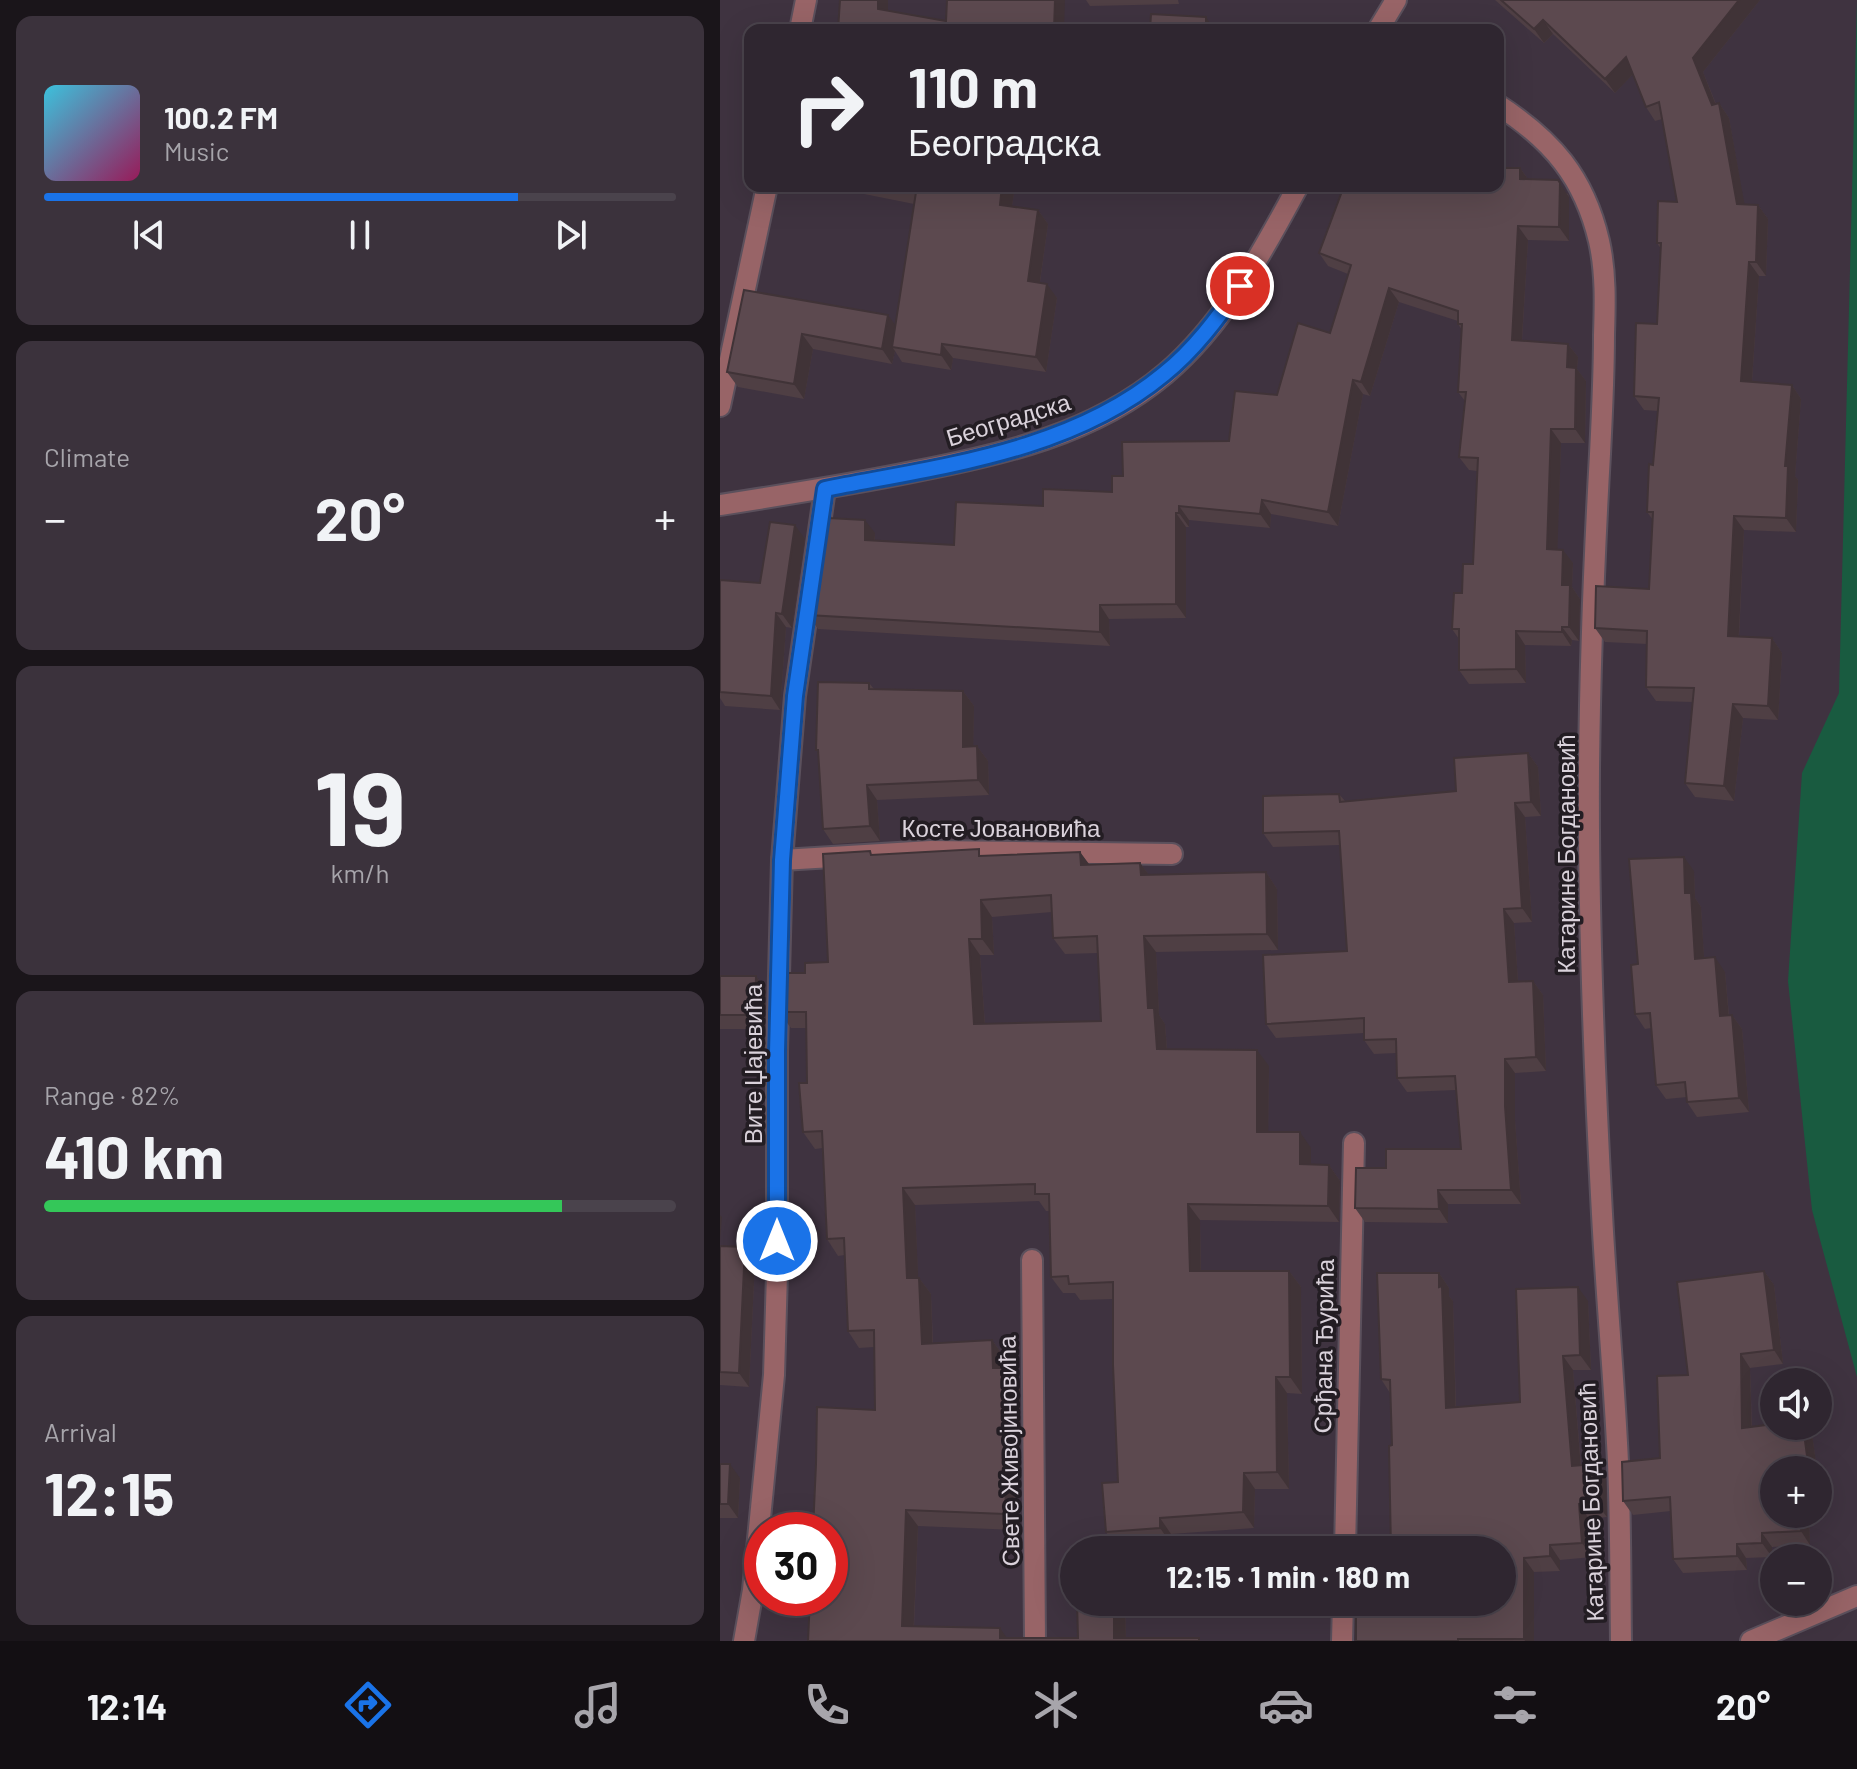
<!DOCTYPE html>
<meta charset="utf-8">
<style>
:root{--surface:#2f2630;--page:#3b323c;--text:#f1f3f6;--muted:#a7a5ab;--line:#4a434c;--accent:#1a73e8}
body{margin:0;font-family:Barlow,sans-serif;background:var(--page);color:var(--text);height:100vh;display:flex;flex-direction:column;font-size:30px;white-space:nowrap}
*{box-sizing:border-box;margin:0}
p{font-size:26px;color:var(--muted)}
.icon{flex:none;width:44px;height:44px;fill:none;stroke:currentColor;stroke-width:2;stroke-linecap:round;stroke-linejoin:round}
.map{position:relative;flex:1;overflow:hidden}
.details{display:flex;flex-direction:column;gap:16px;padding:16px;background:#1a151a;width:720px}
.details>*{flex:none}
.hud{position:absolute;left:24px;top:24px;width:760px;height:168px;border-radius:16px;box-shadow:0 8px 32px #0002,0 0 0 2px var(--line);background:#2f2630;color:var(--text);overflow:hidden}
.tools{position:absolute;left:1040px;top:1368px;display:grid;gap:16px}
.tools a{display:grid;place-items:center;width:72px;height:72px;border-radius:50%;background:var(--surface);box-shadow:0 8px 32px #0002,0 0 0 2px var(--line);font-size:40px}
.speed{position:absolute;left:24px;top:1512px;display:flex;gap:16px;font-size:40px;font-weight:700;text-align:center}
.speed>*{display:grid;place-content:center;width:104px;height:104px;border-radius:50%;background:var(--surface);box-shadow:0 8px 32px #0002,0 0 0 2px var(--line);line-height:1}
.speed .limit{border:12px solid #d22;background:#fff;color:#111}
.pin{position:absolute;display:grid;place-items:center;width:68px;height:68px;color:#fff;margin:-34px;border:4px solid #fff;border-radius:50%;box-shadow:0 2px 8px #0007}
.me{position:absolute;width:88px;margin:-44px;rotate:0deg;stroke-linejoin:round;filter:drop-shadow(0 0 6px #0008)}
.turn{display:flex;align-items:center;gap:28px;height:168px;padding:0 32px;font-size:36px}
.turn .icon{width:104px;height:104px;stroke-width:2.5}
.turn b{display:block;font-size:56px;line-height:68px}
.big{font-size:60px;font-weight:700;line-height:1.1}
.details .card{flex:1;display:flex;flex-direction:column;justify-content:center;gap:12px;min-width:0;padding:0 28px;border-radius:16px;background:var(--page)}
.details .dial{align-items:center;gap:0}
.dial b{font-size:104px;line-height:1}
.song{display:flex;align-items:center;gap:24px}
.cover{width:96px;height:96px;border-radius:12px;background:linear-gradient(135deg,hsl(190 70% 55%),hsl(330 70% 35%))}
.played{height:8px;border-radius:4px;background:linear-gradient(90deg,var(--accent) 75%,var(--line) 75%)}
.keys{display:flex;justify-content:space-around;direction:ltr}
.heat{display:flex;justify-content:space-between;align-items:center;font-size:44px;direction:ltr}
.charge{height:12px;border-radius:6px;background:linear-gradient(90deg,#34c759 82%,var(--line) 0)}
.trip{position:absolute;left:340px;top:1536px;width:456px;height:80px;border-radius:40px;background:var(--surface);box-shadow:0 8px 32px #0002,0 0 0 2px var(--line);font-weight:700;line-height:80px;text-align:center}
.tab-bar{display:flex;height:128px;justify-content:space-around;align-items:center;background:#130f13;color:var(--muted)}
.tab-bar .icon{width:56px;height:56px}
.tab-bar .active{color:var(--accent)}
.tab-bar b{font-size:36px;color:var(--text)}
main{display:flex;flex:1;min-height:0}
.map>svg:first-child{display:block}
.green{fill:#195b40}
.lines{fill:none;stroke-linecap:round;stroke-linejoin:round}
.minor-casing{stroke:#5b505c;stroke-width:24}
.minor{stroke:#986467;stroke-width:20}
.wall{fill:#4f3f44;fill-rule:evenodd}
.shaded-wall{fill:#403337}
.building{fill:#5c494f;stroke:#403337;stroke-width:2;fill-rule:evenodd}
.route-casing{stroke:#114b97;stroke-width:20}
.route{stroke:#1a73e8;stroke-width:14}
.labels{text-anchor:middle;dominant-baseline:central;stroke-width:7;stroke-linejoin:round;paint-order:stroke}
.street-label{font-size:24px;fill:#dad2db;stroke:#231d23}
</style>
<main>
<section class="details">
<div class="card">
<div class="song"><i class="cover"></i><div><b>100.2 FM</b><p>Music</p></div></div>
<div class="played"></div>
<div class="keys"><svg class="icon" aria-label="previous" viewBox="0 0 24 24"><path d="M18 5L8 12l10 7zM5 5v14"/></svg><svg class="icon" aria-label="pause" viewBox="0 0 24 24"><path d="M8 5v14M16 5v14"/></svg><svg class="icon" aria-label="next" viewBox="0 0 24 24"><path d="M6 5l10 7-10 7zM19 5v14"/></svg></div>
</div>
<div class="card"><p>Climate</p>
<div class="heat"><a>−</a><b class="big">20°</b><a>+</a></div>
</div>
<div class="card dial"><b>19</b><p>km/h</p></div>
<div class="card"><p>Range · 82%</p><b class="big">410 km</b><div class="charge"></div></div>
<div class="card"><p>Arrival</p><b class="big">12:15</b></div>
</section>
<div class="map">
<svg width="1137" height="1641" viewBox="0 0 1137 1641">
<rect width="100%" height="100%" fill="#3f3340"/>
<polygon class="green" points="1137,0 1137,1377 1092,1210 1068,981 1082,773 1119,693"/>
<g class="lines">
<defs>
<g id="minor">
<polyline points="80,30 86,0"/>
<polyline points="658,30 676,0"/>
<path d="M778,105C832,140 864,177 879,241C886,272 885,304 884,335C884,375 882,415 880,454C874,560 870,665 869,771C868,918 874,1066 882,1214C886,1290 893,1367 897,1443C901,1509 900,1575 901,1641"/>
<polyline points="0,406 47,186"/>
<path d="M0,505C64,495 128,485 192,472C281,455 374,434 445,374C504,324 542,253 578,186"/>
<polyline points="62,860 211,851 452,854"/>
<polyline points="312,1260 315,1641"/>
<polyline points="625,1550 634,1143"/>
<polyline points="24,1641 33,1590 54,1375 57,1273 57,1052 62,860 75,696 105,489"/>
<polyline points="622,1641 623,1602"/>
<polyline points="1031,1641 1137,1596"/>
</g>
</defs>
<use href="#minor" class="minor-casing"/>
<use href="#minor" class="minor"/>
</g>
<g class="wall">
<polygon points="366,0 458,0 459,4 370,6"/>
<polygon points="775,0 1040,0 983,72 996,104 999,103 1009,118 1024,204 1038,205 1048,219 1046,276 1039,276 1032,382 1072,385 1081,399 1075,476 1078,480 1076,532 1024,530 1019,637 1052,638 1062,653 1058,720 1023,718 1014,801 975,797 965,783 973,702 936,701 926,687 927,644 885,642 875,628 929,589 933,520 927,512 933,465 938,411 924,410 914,396 937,324 941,249 937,243 957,202 942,119 935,121 926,107 913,74 895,93 833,34 824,43"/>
<polygon points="800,168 808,179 848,194 849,197 849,241 808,240 802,341 848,344 858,357 857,369 866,381 865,443 841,443 837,549 853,563 852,587 860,599 859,641 852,640 851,646 805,645 806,683 749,684 739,670 739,639 732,629 742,593 753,564 757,471 749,470 739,457 745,401 738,392 742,330 738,324 738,321 679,302 650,396 643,394 618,526 551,514 550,528 469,520 469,527 466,527 466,618 389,619 390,646 98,629 88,615 155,533 155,541 234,545 323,506 392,492 403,476 509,441 557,395 610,333 628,274 608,266 599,253"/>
<polygon points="138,186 295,186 292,206 318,210 328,224 320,282 337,298 326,372 233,358 231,370 182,362 175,351 172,364 93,349 84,399 18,387 7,372 24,290 176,326 194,204 144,194"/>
<polygon points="408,186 446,186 445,191"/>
<polygon points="85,539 72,628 66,627 60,710 5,706 0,698 0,580 40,583"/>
<polygon points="149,683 154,689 243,691 254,706 253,747 257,746 268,761 269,795 157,800 160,841 113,844 103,829 98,752 96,750"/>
<polygon points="808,753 818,767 821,816 805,817 812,922 794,923 798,981 813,981 823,995 826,1071 795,1073 795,1120 801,1204 728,1204 728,1223 645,1222 635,1208 666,1168 741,1149 736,1090 687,1092 677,1078 676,1053 654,1054 644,1040 644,1033 556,1038 546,1024 627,951 620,845 553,847 543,833 619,794 625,801 736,791"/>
<path d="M360,852L369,865L420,863L429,875L546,872L557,889L558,950L436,952L439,1015L445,1024L447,1049L549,1066L548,1132L591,1148V1165H609L620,1181L619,1222L480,1220L481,1271H569L581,1287L582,1394L567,1393L569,1489H535L534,1528L451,1534L452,1545L397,1549L386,1532L398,1482L393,1299L360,1300L355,1293H343L331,1277L330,1211H326L319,1201L195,1205L198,1278H199L211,1294L213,1343L272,1340L284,1357V1368H289L300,1384V1417L296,1530L198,1526L194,1627L287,1638H358L357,1602H405L406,1638L88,1641L155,1410L154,1347L139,1348L128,1331L125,1255L118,1256L107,1239L103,1148L95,1149L83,1132L87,1083L86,1028H71L59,1012L85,973L108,962L153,854L264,856ZM332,912L333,938L345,954L378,953L381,1021L265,1024L260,955H274L272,917Z"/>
<polygon points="974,871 975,898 981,907 984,958 1005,972 1009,1015 1012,1015 1022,1029 1029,1112 977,1117 967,1102 967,1097 946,1099 936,1085 931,1028 925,1029 915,1014 918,964"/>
<polygon points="0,976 36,976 46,990 45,1029 0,1029"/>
<polygon points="0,1246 35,1261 29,1387 0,1385"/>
<polygon points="1044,1271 1054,1285 1063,1364 1030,1368 1032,1427 1092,1434 1097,1470 1054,1470 1089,1514 1090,1545 1052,1547 1052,1557 1026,1558 1027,1570 963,1573 953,1559 951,1511 913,1515 903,1501 940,1458 968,1375"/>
<polygon points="719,1273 729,1288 729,1296 733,1301 736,1407 800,1402 868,1301 871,1370 853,1370 861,1465 875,1464 886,1478 887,1517 869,1519 872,1557 840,1560 840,1571 814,1572 814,1641 636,1641 782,1602 670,1393 661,1379"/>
<polygon points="0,1464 20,1478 18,1518 0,1518"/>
<polygon points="511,1602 594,1602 594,1615 522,1617"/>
</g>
<g class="shaded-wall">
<polygon points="158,0 168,0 168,23 158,9"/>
<polygon points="335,0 345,0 344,30 334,30"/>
<polygon points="1019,0 1040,0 983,72 1001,118 999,103 1009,118 1027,218 1017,204 992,105 973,58"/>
<polygon points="486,17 495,30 486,30"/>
<polygon points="823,20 833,34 824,43 814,29"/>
<polygon points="906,57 916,71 895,93 885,79"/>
<polygon points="800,168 810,182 800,179"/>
<polygon points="838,180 849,197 849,241 839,227"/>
<polygon points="282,186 295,186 290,219 280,205"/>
<polygon points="1038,205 1048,219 1046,276 1036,262"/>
<polygon points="318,210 328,224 318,295 308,281"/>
<polygon points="798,226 808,240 801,354 792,340"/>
<polygon points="1029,262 1039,276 1031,395 1021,381"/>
<polygon points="327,284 337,298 326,372 316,357"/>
<polygon points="669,288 679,302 650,396 641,382"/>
<polygon points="168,315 179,330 172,347 175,351 172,364 162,349"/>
<polygon points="82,334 93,349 84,399 74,384"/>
<polygon points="222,344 233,358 231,370 221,355"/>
<polygon points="848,344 858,357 857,369 866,381 865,443 855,429 847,367"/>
<polygon points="633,380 643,394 618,526 608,512"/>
<polygon points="1072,385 1081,399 1075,476 1078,480 1076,532 1066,518 1065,466"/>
<polygon points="831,429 841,443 837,563 827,549"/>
<polygon points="542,500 551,514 550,528 540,514"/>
<polygon points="459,506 469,520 469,527 459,513"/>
<polygon points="456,513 466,527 466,618 456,604"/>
<polygon points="1014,516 1024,530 1018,650 1008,636"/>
<polygon points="145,520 155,533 154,554 145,540"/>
<polygon points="75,525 85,539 72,628 62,614"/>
<polygon points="843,550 853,563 852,587 860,599 859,641 849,627 842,585"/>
<polygon points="380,605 389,619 390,646 380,632"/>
<polygon points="56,613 66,627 60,710 51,696"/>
<polygon points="842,627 852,640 851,646 842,632"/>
<polygon points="796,631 805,645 806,683 796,669"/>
<polygon points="1052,638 1062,653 1058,720 1048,706"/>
<polygon points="243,691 254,706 253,762 243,747"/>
<polygon points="1013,704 1023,718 1014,801 1004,786"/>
<polygon points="257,746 268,761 269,795 258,780"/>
<polygon points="808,753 818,767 821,816 811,802"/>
<polygon points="147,785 157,800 160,841 150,826"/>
<polygon points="795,803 805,817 812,922 802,908"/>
<polygon points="360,852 372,868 361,865"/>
<polygon points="964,857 974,871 975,898 981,907 985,973 975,959 965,893"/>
<polygon points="420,863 432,879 421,875"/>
<polygon points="546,872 557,889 558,950 547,934"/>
<polygon points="261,900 272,917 274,955 262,939"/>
<polygon points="784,909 794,923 799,996 789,982"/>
<polygon points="424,936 436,952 439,1015 445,1024 448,1065 437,1049 428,1008"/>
<polygon points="249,939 260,955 266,1041 254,1024"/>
<polygon points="995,957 1005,972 1010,1030 1000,1016"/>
<polygon points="36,976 46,990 45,1029 35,1015"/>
<polygon points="813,981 823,995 826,1071 816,1057"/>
<polygon points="1012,1015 1022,1029 1029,1112 1019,1098"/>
<polygon points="537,1050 549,1066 548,1148 537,1132"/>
<polygon points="785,1059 795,1073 795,1120 801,1204 791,1190 785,1106"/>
<polygon points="580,1132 591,1148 591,1181 580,1164"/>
<polygon points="609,1165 620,1181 619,1222 608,1206"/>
<polygon points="183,1188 195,1205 199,1295 187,1278"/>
<polygon points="718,1190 728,1204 728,1223 719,1209"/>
<polygon points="468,1204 480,1220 481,1287 470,1271"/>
<polygon points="0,1215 2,1217 0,1242"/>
<polygon points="25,1247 35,1261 29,1387 19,1373"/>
<polygon points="569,1271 581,1287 582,1394 570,1377"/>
<polygon points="1044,1271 1054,1285 1063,1364 1054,1350"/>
<polygon points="719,1273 729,1288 729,1296 733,1301 736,1423 726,1408"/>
<polygon points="199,1278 211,1294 213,1360 202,1344"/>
<polygon points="858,1287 868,1301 871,1370 860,1355"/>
<polygon points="272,1340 284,1357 285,1385 273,1368"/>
<polygon points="1021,1354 1030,1368 1032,1442 1022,1428"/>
<polygon points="843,1356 853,1370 862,1481 852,1466"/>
<polygon points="289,1368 300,1384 300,1417 296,1530 285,1514"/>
<polygon points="556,1377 567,1393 569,1489 557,1472"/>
<polygon points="1083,1426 1086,1426 1092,1434 1097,1470 1093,1470 1088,1463"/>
<polygon points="10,1464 20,1478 18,1518 8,1504"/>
<polygon points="875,1464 886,1478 887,1517 876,1503"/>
<polygon points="524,1473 535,1489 534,1528 523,1512"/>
<polygon points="859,1504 869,1519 872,1557 862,1543"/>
<polygon points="186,1510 198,1526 193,1641 182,1626"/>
<polygon points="1080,1514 1089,1514 1090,1545 1081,1531"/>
<polygon points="440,1518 451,1534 452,1545 440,1528"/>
<polygon points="1042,1533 1052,1547 1052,1557 1042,1543"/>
<polygon points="1017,1544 1026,1558 1027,1570 1017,1556"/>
<polygon points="830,1545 840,1560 840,1571 830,1556"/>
<polygon points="804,1558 814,1572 814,1641 805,1641 804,1639"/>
<polygon points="394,1602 405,1602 406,1641 394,1638"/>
<polygon points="585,1602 594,1602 594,1615"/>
<polygon points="280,1628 289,1641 280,1638"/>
</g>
<g class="building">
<polygon points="120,0 158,0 158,9 226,21 227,0 335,0 334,30 118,30"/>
<polygon points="781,0 1019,0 973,58 992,105 999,103 1017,204 1038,205 1036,262 1029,262 1021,381 1072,385 1065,466 1068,466 1066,518 1014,516 1008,636 1052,638 1048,706 1013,704 1004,786 965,783 974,688 926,687 927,631 875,628 876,586 929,589 933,512 927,512 929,464 933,465 939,398 914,396 916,323 937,324 941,243 937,243 938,201 957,202 939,102 926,107 906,57 885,79 823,20 814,29"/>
<polygon points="431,14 486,17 486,30 430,30"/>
<polygon points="778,168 800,168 800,179 838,180 840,183 839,227 798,226 792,340 848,344 847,367 856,368 855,429 831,429 827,549 843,550 842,585 850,585 849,627 842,627 842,632 796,631 796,669 739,670 739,629 732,629 734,593 742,593 743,564 753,564 758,458 739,457 746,392 738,392 742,324 738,324 738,311 669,288 641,382 633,380 608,512 542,500 540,514 459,506 459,513 456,513 456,604 380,605 380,632 88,615 101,529 108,530 108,518 145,520 145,540 234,545 236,502 323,506 323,489 392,492 392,476 403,476 402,442 509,441 515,391 557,395 578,323 610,333 631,265 599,253 624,186 778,186"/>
<polygon points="167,186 282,186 280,205 318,210 308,281 327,284 316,357 222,344 221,355 172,347 196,192"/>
<polygon points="24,290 168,315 162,349 82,334 74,384 7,372"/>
<polygon points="50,522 75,525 62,614 56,613 51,696 0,692 0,580 40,583"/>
<polygon points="98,682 149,683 149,689 243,691 243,747 257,746 258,780 147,785 150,826 103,829 98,750 96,750"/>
<polygon points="808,753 811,802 795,803 802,908 784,909 789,982 813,981 816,1057 785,1059 785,1106 791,1190 718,1190 719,1209 635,1208 636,1168 666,1168 666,1149 741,1149 735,1076 677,1078 676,1039 644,1040 644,1018 546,1024 543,955 627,951 619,831 543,833 543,796 619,794 620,802 736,791 734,758"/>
<path d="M259,849V856L360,852L361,865L420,863L421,875L546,872L547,934L424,936L428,1008H434L437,1049L537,1050V1132H580V1164L609,1165L608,1206L468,1204L470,1271H569L570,1377H556L557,1472L524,1473L523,1512L440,1518V1528L386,1532L382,1483L398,1482L393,1365V1282L349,1284L348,1276L331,1277L329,1194H315V1184L183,1188L187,1278H199L202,1344L272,1340L273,1368H289V1401L285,1514L186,1510L182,1626L280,1628V1638H358L357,1602H394V1638H479V1641H88L90,1598H110V1530H93L96,1464L97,1407L155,1410L154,1330L128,1331L124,1238L107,1239L102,1131L83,1132L79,1083H87L86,1012H59L60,973H85V963L108,962L103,854L150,851L151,855ZM331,895L333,938L377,936L381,1021L254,1024L249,939H262L261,900Z"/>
<polygon points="964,857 965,893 971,893 975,959 995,957 1000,1016 1012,1015 1019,1098 967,1102 965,1082 936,1085 930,1013 915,1014 911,965 918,964 909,859"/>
<polygon points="0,976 36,976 35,1015 0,1015"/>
<polygon points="0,1246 25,1247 19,1373 0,1372"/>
<polygon points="1044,1271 1054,1350 1021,1354 1022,1428 1054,1424 1054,1426 1083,1426 1088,1463 1077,1464 1077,1470 1054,1470 1054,1514 1080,1514 1081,1531 1042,1533 1042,1543 1017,1544 1017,1556 953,1559 950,1497 903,1501 902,1462 940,1458 937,1376 968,1375 957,1282"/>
<polygon points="657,1273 719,1273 719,1287 722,1286 726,1408 800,1402 796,1289 858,1287 860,1355 843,1356 852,1466 875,1464 876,1503 859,1504 862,1543 830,1545 830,1556 804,1558 804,1639 738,1639 738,1641 636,1641 636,1602 782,1602 782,1550 671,1550 669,1446 672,1445 670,1380 661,1379"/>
<polygon points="0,1464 10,1464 8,1504 0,1504"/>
<polygon points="582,1542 582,1550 510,1550 509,1544"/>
</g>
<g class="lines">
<defs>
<path id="route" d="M57,1241V1052L62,860L75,696L105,489C221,466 350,452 444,374C474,350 498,318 520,286"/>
</defs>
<use href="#route" class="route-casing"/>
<use href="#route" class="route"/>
</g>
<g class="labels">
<g class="street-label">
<text transform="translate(288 419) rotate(-17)">Београдска</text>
<text x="281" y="827">Косте Јовановића</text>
<text transform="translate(845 854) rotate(-90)">Катарине Богдановић</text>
<text transform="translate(32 1064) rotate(-90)">Вите Џајевића</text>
<text transform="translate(603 1346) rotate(-89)">Срђана Ђурића</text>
<text transform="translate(288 1451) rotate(-91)">Свете Живојиновића</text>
<text transform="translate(870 1502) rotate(-92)">Катарине Богдановић</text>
</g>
</g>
</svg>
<div class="tools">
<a><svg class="icon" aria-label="sound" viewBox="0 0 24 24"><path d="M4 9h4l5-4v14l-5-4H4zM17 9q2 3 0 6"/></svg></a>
<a>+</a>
<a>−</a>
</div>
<div class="speed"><div class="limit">30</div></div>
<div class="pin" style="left:520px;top:286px;background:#d93025"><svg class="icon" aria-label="arrive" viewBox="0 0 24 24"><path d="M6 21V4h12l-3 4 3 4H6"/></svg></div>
<svg class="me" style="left:57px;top:1241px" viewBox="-20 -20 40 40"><circle r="17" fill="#1a73e8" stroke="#fff" stroke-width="3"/><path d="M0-11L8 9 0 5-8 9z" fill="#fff"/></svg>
<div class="trip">12:15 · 1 min · 180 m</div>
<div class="hud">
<div class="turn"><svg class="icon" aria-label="right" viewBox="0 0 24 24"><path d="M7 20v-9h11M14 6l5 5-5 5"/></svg><div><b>110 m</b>Београдска</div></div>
</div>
</div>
</main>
<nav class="tab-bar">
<b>12:14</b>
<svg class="icon active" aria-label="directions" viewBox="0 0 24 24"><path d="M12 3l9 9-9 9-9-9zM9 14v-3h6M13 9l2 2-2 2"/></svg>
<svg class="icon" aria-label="music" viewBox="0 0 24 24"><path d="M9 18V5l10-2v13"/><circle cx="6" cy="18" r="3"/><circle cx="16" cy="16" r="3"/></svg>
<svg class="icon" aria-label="phone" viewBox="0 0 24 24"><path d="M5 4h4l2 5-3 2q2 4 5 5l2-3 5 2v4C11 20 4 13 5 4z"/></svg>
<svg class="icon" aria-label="climate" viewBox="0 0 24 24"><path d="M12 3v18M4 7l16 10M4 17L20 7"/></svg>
<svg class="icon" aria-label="car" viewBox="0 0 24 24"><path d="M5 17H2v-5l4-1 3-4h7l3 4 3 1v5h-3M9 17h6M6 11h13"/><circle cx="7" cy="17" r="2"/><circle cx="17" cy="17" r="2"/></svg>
<svg class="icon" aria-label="filters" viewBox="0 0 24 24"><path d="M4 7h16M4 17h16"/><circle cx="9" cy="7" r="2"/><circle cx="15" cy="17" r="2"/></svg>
<b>20°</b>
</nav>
